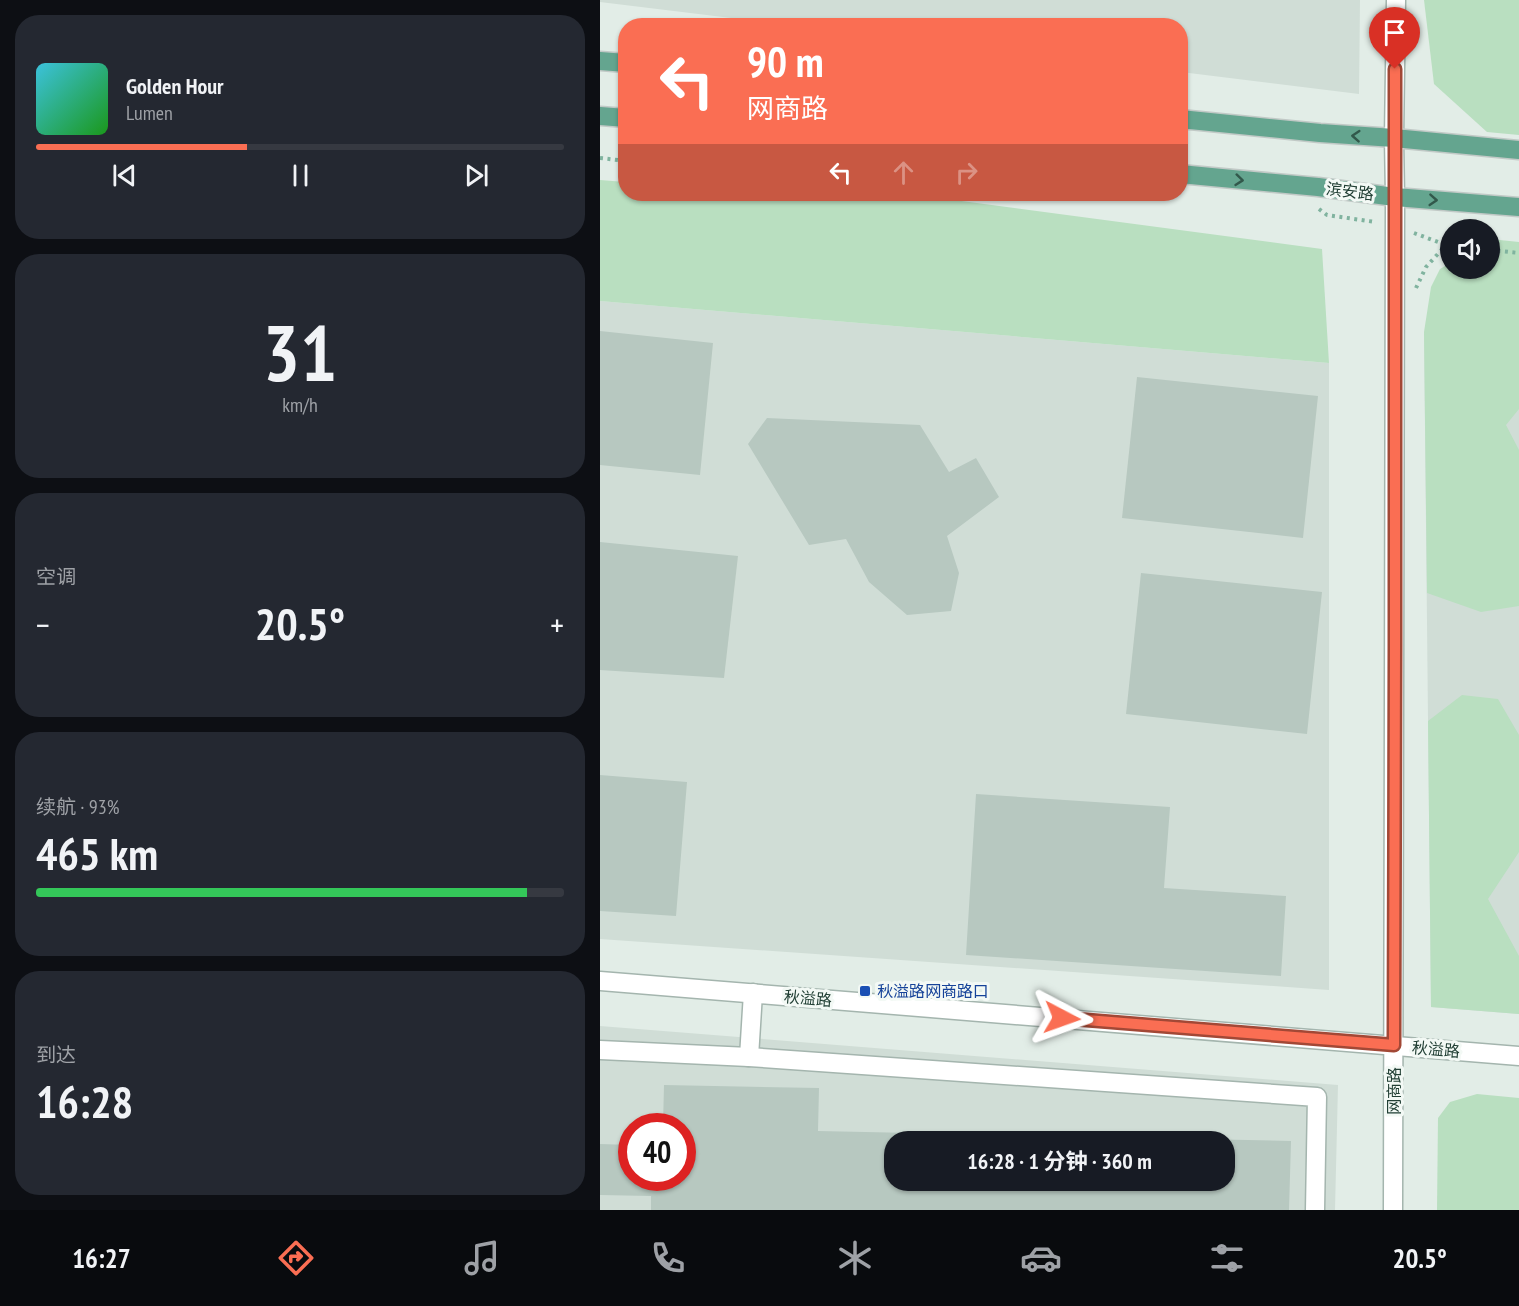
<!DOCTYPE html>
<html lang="zh">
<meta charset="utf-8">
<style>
:root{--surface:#171b24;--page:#242831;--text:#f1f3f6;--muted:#9ea1a6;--line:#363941;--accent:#fa6e53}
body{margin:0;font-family:"PT Sans Narrow","Noto Sans SC",sans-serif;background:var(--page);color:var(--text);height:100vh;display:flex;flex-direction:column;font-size:22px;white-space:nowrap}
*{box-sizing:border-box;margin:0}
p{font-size:20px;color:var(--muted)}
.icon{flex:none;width:33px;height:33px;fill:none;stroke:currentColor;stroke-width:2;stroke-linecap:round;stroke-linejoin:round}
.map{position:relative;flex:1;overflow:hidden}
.panel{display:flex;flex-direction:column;gap:15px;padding:15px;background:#0d0f14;width:600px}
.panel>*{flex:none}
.hud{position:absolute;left:18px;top:18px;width:570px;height:183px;border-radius:24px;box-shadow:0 2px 4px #0004;background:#fa6e53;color:#fff;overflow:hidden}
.controls{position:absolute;left:840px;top:219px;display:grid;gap:12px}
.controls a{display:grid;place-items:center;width:60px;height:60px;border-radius:50%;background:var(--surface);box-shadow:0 2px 4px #0004;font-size:30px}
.speed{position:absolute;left:18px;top:1113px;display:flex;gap:12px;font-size:30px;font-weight:700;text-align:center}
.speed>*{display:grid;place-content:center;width:78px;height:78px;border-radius:50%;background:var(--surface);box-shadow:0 2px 4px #0004;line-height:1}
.speed .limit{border:9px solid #d22;background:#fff;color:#111}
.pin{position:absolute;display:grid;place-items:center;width:51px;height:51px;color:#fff;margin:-62px -26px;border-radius:50% 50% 50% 0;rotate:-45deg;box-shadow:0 0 6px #0007}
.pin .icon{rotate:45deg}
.me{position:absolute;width:66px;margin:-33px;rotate:94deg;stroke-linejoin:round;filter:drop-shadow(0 0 4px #0008)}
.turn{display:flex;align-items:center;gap:21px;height:126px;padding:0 30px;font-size:27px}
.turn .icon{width:78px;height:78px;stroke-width:2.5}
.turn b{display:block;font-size:42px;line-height:51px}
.lanes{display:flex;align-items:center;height:57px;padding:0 30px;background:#0003;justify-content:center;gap:30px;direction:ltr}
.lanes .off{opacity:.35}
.big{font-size:45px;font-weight:700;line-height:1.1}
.panel .widget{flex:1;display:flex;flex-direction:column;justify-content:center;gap:9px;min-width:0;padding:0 21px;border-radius:24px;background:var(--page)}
.panel .dial{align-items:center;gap:0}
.dial b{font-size:78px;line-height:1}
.song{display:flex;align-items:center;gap:18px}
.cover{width:72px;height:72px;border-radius:9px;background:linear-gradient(135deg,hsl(190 70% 55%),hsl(120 70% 35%))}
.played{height:6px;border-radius:3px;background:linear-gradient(90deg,var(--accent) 40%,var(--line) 40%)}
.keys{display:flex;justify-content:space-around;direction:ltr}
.heat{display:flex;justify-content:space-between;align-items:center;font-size:33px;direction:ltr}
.charge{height:9px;border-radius:4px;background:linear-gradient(90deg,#34c759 93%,var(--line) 0)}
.trip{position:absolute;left:284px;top:1131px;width:351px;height:60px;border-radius:24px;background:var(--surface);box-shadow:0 2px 4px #0004;font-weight:700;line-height:60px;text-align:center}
.dock{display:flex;height:96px;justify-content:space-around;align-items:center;background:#090b0e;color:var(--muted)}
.dock .icon{width:42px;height:42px}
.dock .selected{color:var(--accent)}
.dock b{font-size:27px;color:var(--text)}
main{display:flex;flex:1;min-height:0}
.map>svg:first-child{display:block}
.built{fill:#d0ddd6;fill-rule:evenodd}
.green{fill:#b9dfc0}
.building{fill:#b7c8c0;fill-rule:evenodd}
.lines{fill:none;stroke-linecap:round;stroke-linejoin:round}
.minor-casing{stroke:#a4b5ae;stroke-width:21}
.major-casing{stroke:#c1c9c6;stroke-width:21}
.path{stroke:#80b39f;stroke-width:4;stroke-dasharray:3 4.5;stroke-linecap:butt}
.minor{stroke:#fff;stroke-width:18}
.major{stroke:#64a58f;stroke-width:18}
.oneway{stroke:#32584b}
.route-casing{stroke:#a24836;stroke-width:15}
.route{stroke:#fa6e53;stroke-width:10}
.transit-dot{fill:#1a4fb4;stroke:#f3f9f5;stroke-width:2}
.labels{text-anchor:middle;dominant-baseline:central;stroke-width:6;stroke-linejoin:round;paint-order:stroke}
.street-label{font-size:16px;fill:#213f34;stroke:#f3f9f5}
.transit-label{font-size:16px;fill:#164399;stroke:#f3f9f5;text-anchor:start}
</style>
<main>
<section class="panel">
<div class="widget">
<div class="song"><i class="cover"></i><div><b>Golden Hour</b><p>Lumen</p></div></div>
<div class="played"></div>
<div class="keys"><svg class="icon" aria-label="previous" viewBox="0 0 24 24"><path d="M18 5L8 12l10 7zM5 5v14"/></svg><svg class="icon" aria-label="pause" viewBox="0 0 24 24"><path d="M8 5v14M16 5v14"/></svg><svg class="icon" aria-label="next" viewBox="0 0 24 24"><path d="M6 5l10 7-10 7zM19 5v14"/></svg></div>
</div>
<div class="widget dial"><b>31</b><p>km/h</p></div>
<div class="widget"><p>空调</p>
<div class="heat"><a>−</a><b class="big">20.5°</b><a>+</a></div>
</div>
<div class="widget"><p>续航 · 93%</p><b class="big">465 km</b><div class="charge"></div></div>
<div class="widget"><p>到达</p><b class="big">16:28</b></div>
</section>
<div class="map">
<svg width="919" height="1210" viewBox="0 0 919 1210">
<rect width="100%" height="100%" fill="#e2ede7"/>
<g class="built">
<polygon points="0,0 760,0 759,94 581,72 580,26 196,26 0,2"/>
<polygon points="0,301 729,363 729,990 0,939"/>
<polygon points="824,332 919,344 919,1014 831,1007"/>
<path d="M0,1026L738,1085L735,1210H0ZM32,1126H82V1178H32ZM294,1142H624V1180H294Z"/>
</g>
<g class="green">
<polygon points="824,0 919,0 919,135 887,132 834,84"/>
<polygon points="0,180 25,182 26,194 309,194 722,249 729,363 0,301"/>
<polygon points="890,239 919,242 919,409 906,425 919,450 919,606 881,612 827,593 824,332 831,287 840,269 850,263 850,268 890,268"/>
<polygon points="862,695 898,699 919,735 919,852 888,899 919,956 919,1014 831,1007 828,721"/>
<polygon points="877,1094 919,1098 919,1210 837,1210 838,1118 850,1102"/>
</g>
<g class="building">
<polygon points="0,331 113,343 100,475 0,465"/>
<polygon points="537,377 718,396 703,538 522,518"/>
<polygon points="167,418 320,425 349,472 376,458 399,497 347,536 359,573 351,611 307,615 269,582 246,539 209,545 148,444"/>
<polygon points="0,542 138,556 124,678 0,670"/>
<polygon points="541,573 722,592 707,734 526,714"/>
<polygon points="0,775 87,782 76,916 0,911"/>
<polygon points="376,794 570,807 564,888 686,896 681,976 366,955"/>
<path d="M64,1085L219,1088L218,1131L691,1141L689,1210H51V1196L0,1195V1144L32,1145V1178H82V1126H63ZM294,1142H624V1180H294Z"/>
</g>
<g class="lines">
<defs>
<g id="minor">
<polyline points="0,981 919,1056"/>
<polyline points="0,1050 149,1057 717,1097 715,1210"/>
<polyline points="149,1057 153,993"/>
<polyline points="793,1210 795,197 794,138 796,0"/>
</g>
<g id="major">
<polyline points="0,61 26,63"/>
<polyline points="0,116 26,118"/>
<polyline points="580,119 720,133 794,138 919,150"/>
<polyline points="580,174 718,187 795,197 919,207"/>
</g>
</defs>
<use href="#minor" class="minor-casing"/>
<use href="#major" class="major-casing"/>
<g class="path">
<polyline points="0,158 26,161"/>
<polyline points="719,209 727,215 775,222"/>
<polyline points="814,233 846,245 850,246"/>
<polyline points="890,250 919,253"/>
<polyline points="816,288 826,267 846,245"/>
</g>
<use href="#minor" class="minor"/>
<use href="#major" class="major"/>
</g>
<defs><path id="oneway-chevron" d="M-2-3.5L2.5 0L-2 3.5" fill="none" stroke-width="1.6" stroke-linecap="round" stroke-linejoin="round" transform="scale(1.5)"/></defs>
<g class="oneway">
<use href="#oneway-chevron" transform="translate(756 136) rotate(-176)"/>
<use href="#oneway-chevron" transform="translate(639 180) rotate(6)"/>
<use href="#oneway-chevron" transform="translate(833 200) rotate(4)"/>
</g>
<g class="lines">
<defs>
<polyline id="route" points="462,1018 794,1045 795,647 795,69"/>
</defs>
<use href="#route" class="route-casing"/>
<use href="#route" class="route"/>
</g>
<rect class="transit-dot" x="259" y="985" width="12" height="12" rx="3"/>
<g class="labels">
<g class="street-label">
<text transform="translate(750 191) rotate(7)">滨安路</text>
<text transform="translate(208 998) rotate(5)">秋溢路</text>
<text transform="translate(836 1049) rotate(5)">秋溢路</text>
<text transform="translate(794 1091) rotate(-90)">网商路</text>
</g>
<g class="transit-label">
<text x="277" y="991">秋溢路网商路口</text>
</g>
</g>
</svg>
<div class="controls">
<a><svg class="icon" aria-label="sound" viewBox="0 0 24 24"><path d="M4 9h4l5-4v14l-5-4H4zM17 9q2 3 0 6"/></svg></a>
</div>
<div class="speed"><div class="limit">40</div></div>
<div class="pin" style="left:795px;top:69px;background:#d93025"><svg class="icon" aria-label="arrive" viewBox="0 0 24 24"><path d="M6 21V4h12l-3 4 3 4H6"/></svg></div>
<svg class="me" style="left:462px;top:1018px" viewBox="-20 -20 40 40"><path d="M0-17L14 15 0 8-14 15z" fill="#fa6e53" stroke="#fff" stroke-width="4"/></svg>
<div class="trip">16:28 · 1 分钟 · 360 m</div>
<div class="hud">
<div class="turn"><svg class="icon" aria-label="left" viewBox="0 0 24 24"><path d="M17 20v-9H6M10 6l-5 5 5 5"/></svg><div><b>90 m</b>网商路</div></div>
<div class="lanes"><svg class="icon" aria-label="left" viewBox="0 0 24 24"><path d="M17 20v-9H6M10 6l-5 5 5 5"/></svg><svg class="icon off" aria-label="ahead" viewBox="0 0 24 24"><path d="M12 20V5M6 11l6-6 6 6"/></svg><svg class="icon off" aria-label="right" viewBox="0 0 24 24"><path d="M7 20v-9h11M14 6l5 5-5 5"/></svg></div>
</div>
</div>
</main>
<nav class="dock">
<b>16:27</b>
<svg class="icon selected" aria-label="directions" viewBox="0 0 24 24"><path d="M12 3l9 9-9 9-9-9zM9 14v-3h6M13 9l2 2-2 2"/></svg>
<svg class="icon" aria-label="music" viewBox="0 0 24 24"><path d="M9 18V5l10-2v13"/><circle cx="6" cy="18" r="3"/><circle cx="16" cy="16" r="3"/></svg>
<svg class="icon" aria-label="phone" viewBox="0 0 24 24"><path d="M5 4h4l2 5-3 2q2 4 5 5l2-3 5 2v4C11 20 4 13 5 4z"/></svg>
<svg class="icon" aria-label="climate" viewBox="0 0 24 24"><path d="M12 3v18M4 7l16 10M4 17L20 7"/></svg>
<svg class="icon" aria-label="car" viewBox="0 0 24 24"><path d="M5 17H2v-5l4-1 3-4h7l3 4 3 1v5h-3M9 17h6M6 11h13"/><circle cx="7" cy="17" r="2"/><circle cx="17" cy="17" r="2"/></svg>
<svg class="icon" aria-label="filters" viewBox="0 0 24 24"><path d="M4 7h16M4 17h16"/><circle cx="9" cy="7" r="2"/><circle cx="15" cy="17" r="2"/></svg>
<b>20.5°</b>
</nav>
